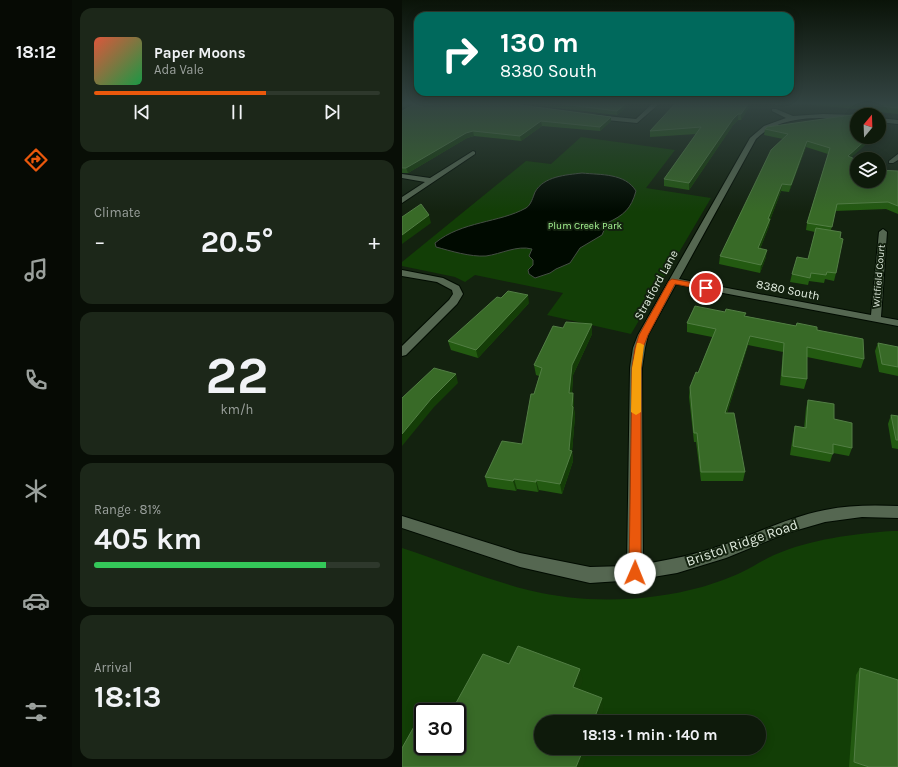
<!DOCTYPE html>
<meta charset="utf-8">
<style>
:root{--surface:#0e1a0b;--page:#1c2719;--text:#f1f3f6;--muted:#9ba19d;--line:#2e382c;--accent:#ea580c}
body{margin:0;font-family:Karla,sans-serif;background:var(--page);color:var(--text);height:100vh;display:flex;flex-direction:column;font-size:15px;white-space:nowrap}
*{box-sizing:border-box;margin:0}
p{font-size:13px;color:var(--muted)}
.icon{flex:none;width:22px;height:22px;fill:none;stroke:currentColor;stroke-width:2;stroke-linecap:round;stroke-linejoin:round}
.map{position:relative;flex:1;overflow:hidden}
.panel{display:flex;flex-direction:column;gap:8px;padding:8px;background:#080e06;width:330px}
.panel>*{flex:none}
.banner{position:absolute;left:12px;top:12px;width:380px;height:84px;border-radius:12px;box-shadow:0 2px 10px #0003,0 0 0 1px var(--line);background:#00695c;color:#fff;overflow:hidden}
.needle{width:26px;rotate:19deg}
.fabs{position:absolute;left:448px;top:108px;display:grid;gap:8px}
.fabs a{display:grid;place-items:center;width:36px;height:36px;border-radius:50%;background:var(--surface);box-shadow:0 2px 10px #0003,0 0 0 1px var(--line);font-size:20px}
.speed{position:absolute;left:12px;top:703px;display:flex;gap:8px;font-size:20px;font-weight:700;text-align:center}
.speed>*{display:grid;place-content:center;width:52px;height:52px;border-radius:50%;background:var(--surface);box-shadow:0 2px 10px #0003,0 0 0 1px var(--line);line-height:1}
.speed .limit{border:2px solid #111;border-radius:6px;background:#fff;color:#111}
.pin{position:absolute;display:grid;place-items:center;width:34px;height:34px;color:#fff;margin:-17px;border:2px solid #fff;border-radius:50%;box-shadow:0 1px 4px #0007}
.me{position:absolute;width:44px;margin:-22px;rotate:1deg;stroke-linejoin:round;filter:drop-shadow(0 0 3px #0008)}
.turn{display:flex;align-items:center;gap:14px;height:84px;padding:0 20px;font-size:18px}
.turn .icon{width:52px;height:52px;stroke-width:2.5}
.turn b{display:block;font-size:28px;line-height:34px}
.big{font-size:30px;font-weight:700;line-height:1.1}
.panel .card{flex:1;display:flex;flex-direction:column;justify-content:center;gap:6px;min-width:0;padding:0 14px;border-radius:12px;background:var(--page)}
.panel .dial{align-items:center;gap:0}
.dial b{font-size:52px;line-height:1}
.song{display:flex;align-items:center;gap:12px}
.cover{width:48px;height:48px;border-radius:6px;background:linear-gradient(135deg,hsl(10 70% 55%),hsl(140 70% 35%))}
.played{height:4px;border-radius:2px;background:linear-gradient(90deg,var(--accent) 60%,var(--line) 60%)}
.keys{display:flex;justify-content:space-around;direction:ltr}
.heat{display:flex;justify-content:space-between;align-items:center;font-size:22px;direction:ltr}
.charge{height:6px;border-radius:3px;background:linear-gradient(90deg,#34c759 81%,var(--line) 0)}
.trip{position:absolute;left:132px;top:715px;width:232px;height:40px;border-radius:20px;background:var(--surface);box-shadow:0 2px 10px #0003,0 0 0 1px var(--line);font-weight:700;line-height:40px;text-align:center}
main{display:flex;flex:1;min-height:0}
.tab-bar{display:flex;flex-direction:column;width:72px;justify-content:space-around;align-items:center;background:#060a04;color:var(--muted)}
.tab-bar .icon{width:28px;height:28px}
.tab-bar .selected{color:var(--accent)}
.tab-bar b{font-size:18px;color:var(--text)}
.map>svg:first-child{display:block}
.green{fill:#123e06;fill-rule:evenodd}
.water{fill:#000a00;stroke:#444e43}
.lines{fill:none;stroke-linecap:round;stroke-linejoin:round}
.minor-casing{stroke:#010b00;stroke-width:2}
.minor{fill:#556751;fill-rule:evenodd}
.wall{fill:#235a11}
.shaded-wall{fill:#143d07}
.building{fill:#386a27;stroke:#527e44}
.route{fill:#ea580c;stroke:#983908}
.slow{fill:#f59e0b}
.labels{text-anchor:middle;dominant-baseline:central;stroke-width:4;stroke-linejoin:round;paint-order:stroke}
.far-park-label{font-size:10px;fill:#a4f392;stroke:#13220f}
.far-street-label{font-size:10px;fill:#e2ede0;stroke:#13220f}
.street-label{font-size:12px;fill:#e2ede0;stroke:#13220f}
.near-street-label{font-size:14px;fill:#e2ede0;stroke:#13220f}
</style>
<main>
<nav class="tab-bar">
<b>18:12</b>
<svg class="icon selected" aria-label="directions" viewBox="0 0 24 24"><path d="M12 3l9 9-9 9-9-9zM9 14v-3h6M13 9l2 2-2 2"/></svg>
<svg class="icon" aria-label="music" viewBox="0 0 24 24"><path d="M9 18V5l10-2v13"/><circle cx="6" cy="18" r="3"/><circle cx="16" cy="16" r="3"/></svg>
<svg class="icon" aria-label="phone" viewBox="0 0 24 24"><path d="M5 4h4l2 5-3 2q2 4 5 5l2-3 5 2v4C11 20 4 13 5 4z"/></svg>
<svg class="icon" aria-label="climate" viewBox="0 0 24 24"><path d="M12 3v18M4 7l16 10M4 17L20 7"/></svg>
<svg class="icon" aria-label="car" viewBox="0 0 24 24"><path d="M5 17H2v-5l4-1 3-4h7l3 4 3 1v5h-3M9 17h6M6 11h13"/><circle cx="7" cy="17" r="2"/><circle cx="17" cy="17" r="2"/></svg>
<svg class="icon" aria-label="filters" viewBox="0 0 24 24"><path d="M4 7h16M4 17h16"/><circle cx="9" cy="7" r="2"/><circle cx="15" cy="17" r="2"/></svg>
</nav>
<section class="panel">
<div class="card">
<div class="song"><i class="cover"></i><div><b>Paper Moons</b><p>Ada Vale</p></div></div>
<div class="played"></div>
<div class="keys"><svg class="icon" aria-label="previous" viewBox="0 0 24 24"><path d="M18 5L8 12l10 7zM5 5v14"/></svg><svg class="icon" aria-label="pause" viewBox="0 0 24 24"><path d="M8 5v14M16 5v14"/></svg><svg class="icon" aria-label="next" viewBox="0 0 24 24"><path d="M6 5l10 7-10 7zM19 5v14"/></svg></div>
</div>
<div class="card"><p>Climate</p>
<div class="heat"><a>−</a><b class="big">20.5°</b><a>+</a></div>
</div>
<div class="card dial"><b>22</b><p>km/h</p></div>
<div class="card"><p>Range · 81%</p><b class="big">405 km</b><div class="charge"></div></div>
<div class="card"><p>Arrival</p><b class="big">18:13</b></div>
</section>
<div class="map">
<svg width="496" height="767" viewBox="0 0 496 767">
<rect width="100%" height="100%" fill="#13220f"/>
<g class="green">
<polygon points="179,137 273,150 244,188 309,198 229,334 145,315 161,293 73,275 63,282 53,277 0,266 0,262 124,161 149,164"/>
<path d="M490,531H496V767H0V548C42,562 83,579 126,590C183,604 245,602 300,587C313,583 328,578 340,572C351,567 361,560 372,555C409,539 451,534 490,531ZM21,712H55V746H21ZM139,722H357V748H139Z"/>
</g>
<path class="water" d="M180,173C199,175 223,173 234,191C229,209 222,215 205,223L200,235L178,248L168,263L154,269L148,273L133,278L127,274L126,270L131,265V260L127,256L130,249C115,245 99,254 84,256C68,257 49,251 34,247L33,243C60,221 97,223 124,208C129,205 131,197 133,192C142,176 164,175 180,173Z"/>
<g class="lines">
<defs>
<g id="minor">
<polygon points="250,104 257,104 235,123 194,119 191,117 194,115 234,119"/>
<path d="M370,109H374L391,116L421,114L455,115V119C421,118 380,113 354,139L277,279L469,315L477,232L481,229L485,232L479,317L496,320V326L274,284L246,335L243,348L240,368L241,564C269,560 295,554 321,545C356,533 387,517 423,510C447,505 471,505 496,506V518L460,517L423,522L385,533L324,558L275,573L233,580L188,583L118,567L0,528V516L118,553L188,567L225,566L228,368L231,348L236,335L348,138L362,126L384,118L370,111Z"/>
<polygon points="477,118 496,120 496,124 477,122"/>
<polygon points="71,151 73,152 73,154 0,203 0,197 23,182 0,178 0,174 28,178"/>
<polygon points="496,154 496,160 491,163 487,163 487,161"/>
<polygon points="0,270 41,278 57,286 61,294 55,304 4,355 0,356 0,346 47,300 51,294 50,290 35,282 0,276"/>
</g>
</defs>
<use href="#minor" class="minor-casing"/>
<use href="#minor" class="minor"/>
</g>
<g class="wall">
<polygon points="0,104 111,104 209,117 209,121 198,131 140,126 119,141 72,136 65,138 6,173 0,173 0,111 6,108 0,107"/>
<polygon points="122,104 228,104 215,115"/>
<polygon points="273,104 349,104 339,120 336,120 331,125 287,190 262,186 262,179 294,134 248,137 248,131"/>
<polygon points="403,104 496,104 496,114 477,112 455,115 471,138 449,157 455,181 496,171 496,214 484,209 433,211 429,230 438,238 434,273 432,281 423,279 422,283 407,281 406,285 388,282 390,274 406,259 413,232 404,230 405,223 426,154 404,147 387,192 379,191 368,220 367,226 358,249 364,257 358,273 317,264 318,256 381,139 362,135 363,129 472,111"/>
<polygon points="127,303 76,358 49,350 46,341"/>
<polygon points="323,312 344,313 343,316 415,330 462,359 459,368 405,357 405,379 402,389 378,385 381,352 346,345 325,413 343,472 341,481 299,481 294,442 292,442 287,397 288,387 296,373 310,337 285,332 285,323"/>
<polygon points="161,328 190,334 171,375 170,393 171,393 172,403 172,409 173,416 170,451 171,461 160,494 137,490 136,492 115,489 114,491 86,487 83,477 120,444 132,394 137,376 134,375 132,365"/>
<polygon points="476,343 496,347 496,376 477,372 473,351"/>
<polygon points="406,400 432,419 450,448 447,456 431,453 428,462 388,455 391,435 393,426 402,428 404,408"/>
<polygon points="489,415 496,416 496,449 490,448 486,424"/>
<polygon points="458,668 496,767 447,767 454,675"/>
</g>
<g class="shaded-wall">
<polygon points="5,104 18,104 6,108"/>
<polygon points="223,104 228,104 215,115 215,111"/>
<polygon points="346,104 349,104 339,120 339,114"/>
<polygon points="336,114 336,120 331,125 287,190 287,183 331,119"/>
<polygon points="209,117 209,121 198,131 198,127"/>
<polygon points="139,121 140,126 119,141 118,136"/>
<polygon points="71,131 72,136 65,138 6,173 4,168 64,133"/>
<polygon points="467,137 471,137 471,138 444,162 446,156"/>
<polygon points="405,141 404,147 387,192 389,185"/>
<polygon points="380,184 379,191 368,220 367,226 355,256 356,248 366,219"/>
<polygon points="27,215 29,223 0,244 0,235"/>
<polygon points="365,250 364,257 358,273 359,265"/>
<polygon points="126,295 127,303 76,358 74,350"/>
<polygon points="190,324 190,334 171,375 169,403 167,393 170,365"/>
<polygon points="348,336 346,345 322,423 323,413"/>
<polygon points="54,374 56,383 32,407 0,446 0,434 29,399"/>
<polygon points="171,393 172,403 172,409 173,416 170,452 170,451 171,461 160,494 158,484 167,450"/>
<polygon points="112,479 115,489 114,491 111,481"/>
<polygon points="134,480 137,490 136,492 134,482"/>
<polygon points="178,669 181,681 173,699 171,687"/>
<polygon points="200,698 202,710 197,722 191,722"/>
<polygon points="182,748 188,748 181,767 174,767"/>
</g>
<g class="building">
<polygon points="13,104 111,104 209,117 198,127 139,121 118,136 71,131 64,133 4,168 0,168 0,111"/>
<polygon points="160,104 223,104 215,111"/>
<polygon points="273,104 346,104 339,114 336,114 331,119 287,183 262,179 299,127 248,131"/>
<polygon points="461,104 496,104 496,108"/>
<polygon points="478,111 477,116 477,115 455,115 455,137 467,137 446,156 455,160 455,181 477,181 477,170 496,171 496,206 486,202 435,204 430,227 405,223 428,148 405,141 389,185 380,184 366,219 368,219 356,248 365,250 359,265 318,256 369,150 386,134 363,129 365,127"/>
<polygon points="19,204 27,215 0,235 0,217"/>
<polygon points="414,228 439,232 438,238 441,239 434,273 425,272 424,275 409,273 408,278 390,274 395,257 406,259"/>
<polygon points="106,291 126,295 74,350 46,341 95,297 99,298"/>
<polygon points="293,306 323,312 324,309 344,313 342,316 394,326 395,323 415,327 415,330 461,339 462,359 405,347 405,379 380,376 382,343 348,336 323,413 332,413 343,472 299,472 295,433 292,433 288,387 294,372 296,373 314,329 285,323"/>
<polygon points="164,322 190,324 170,365 167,393 171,393 170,406 171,407 167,450 170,451 158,484 134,480 134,482 112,479 111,481 83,477 100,441 120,444 129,394 132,394 140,368 132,365 151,326 161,328"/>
<polygon points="476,343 496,347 496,367 480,364"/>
<polygon points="32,368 54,374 29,399 0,434 0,398"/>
<polygon points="406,400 432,404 432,419 450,423 450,448 431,444 431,454 391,446 393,426 404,428"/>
<polygon points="489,415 496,416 496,440 494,440"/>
<polygon points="116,646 178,669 171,687 200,698 191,722 139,722 139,748 182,748 174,767 0,767 0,748 23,707 36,712 21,712 21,746 55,746 55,712 49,712 81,654 107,664"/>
<polygon points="458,668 496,680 496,767 467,767 452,762"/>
</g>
<linearGradient id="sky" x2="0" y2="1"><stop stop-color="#0a1308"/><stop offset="0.49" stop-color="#334442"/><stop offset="1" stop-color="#334442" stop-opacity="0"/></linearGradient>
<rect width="496" height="212" fill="url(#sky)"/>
<polygon class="route" points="270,279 304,285 307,288 304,290 273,284 246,335 241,348 239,368 239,573 237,577 233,579 229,577 227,573 230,368 233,348 237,335 267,281"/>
<polygon class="slow" points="235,343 238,343 242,345 239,368 239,412 234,415 229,412 230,368"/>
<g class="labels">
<g class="far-park-label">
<text x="183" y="226">Plum Creek Park</text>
</g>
<g class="far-street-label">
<text transform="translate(477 276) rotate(-85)">Witfield Court</text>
</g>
<g class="street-label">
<text transform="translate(254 285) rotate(-61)">Stratford Lane</text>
<text transform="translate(386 290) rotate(11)">8380 South</text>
</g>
<g class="near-street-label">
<text transform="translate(340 543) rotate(-19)">Bristol Ridge Road</text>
</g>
</g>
</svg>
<div class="fabs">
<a><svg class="needle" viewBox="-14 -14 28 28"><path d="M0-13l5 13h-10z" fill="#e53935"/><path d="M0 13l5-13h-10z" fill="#9ba19d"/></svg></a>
<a><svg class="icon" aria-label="layers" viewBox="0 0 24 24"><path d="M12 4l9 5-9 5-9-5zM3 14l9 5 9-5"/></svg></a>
</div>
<div class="speed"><div class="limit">30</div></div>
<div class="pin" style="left:304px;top:288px;background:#d93025"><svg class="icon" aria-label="arrive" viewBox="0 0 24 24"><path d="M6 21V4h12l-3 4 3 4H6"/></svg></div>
<svg class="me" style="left:233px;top:573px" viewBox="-20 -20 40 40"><circle r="19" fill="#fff"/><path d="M0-13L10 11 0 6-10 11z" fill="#ea580c"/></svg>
<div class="trip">18:13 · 1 min · 140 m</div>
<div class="banner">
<div class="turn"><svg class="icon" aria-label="right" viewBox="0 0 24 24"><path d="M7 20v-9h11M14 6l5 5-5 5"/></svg><div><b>130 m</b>8380 South</div></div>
</div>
</div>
</main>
